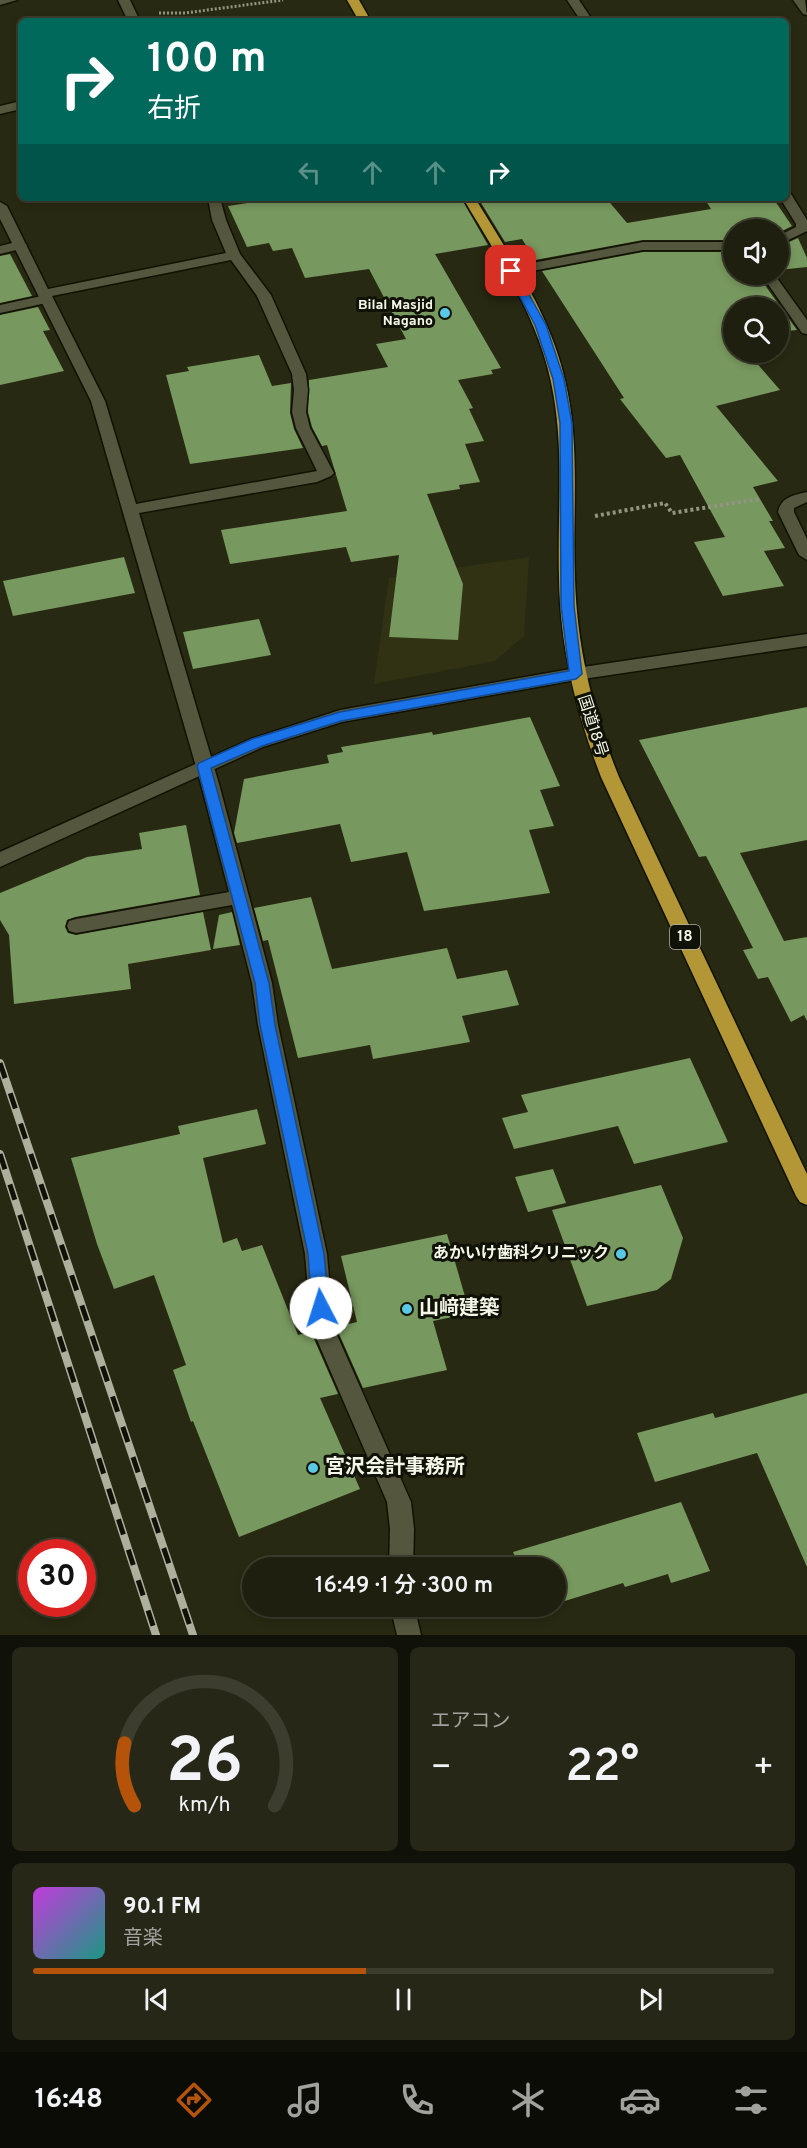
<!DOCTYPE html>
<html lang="ja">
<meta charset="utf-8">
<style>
:root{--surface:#1e1f0e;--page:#262717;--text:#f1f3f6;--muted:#a1a29e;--line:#3c3d2e;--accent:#b45309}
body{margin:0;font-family:Overpass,"Noto Sans JP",sans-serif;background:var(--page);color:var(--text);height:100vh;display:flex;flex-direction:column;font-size:22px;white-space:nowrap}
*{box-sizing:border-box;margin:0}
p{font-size:20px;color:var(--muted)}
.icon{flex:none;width:33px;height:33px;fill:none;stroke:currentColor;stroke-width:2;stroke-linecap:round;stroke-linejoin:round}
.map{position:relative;height:1635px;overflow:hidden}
.details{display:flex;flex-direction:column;gap:12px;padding:12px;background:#101108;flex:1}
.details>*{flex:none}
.banner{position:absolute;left:18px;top:18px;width:771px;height:183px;border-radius:9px;box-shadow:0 3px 9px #0003,0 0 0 2px var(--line);background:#00695c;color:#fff;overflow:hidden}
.controls{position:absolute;left:723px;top:219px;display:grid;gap:12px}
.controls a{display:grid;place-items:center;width:66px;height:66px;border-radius:50%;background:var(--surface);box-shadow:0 3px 9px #0003,0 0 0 2px var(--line);font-size:30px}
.speed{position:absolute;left:18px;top:1539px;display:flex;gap:12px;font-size:30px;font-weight:700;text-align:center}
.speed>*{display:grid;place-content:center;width:78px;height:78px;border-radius:50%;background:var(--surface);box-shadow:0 3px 9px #0003,0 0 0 2px var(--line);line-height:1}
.speed .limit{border:9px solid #d22;background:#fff;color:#111}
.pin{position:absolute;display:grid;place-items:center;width:51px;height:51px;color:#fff;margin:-26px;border-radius:12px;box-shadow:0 3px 9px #0006}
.me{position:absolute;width:66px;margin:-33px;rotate:355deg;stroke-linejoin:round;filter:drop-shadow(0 0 4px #0008)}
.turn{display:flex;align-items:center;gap:21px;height:126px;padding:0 30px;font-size:27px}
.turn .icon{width:78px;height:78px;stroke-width:2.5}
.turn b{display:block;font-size:42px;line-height:51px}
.lanes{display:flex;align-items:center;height:57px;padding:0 30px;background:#0003;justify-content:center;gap:30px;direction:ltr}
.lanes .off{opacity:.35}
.big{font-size:45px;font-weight:600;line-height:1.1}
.details .card{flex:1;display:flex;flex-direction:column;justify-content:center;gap:9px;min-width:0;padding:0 21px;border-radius:9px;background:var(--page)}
.details .dial{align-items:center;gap:0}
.dial svg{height:156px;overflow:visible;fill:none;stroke:var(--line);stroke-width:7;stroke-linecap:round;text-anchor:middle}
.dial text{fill:var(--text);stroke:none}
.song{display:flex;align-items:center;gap:18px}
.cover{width:72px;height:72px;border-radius:9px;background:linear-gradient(135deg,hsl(290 70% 55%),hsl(170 70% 35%))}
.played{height:6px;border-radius:3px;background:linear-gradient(90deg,var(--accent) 45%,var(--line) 45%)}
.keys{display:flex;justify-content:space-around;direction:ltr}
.heat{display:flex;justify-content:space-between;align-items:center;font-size:33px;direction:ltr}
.details .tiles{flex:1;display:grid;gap:12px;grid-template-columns:1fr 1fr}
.card:last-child{grid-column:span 2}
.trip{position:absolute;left:242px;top:1557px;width:324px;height:60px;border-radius:30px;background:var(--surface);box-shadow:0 3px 9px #0003,0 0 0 2px var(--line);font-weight:600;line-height:60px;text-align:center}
.menu{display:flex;height:96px;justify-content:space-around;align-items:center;background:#0c0c06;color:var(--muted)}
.menu .icon{width:42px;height:42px}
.menu .current{color:var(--accent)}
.menu b{font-size:27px;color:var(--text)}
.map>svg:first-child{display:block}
.built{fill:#313213}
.building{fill:#77985e}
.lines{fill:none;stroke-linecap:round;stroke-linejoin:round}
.service-casing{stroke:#111200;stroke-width:3}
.minor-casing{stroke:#111200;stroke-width:3}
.tertiary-casing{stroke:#111200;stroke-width:3}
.trunk-casing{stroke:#111200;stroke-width:3}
.path-far1{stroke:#939582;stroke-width:3;stroke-dasharray:2 2;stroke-linecap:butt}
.path{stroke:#939582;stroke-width:4;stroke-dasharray:3 3;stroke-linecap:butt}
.service{fill:#54563d;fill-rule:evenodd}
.minor{fill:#54563d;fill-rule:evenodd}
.tertiary{fill:#54563d;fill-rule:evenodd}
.trunk{fill:#b39736;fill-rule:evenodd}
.rail-casing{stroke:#aeb09e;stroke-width:8}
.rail{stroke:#101107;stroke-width:5;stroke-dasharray:16;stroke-linecap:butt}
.route{fill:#1a73e8;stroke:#114b97;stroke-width:1.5}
.poi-dot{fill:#59c8e4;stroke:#101107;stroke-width:2}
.labels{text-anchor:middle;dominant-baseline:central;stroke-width:6;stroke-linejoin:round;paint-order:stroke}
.far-poi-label{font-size:14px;font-weight:bold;fill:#f4f6e7;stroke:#101107;text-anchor:end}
.shield{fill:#101107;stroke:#b0b1a4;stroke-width:1.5}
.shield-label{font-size:15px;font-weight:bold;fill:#f4f6e7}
.street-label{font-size:16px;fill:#f4f6e7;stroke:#101107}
.poi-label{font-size:16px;font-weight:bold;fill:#f4f6e7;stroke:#101107;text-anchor:end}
.near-poi-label{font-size:20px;font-weight:bold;fill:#f4f6e7;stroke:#101107;text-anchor:start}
</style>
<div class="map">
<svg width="807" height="1635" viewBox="0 0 807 1635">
<rect width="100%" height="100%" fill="#282912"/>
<polygon class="built" points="529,557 524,636 495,661 374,684 389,578"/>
<g class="building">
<polygon points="282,198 461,198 488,245 435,254 501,368 491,370 493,374 458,380 473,408 469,409 484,441 465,444 480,482 459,485 460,489 427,494 463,584 458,640 389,637 399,555 351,562 346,547 230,564 221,530 347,511 327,445 322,446 312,427 308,412 309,380 388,367 376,344 406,339 369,269 305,278 292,248 273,251 269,243 247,247 228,206"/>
<polygon points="478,198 606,198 627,223 711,209 704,198 773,198 792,226 778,233 778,230 734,230 734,240 643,240 535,260 522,239 505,242"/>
<polygon points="798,238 807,258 807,267 778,270 778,247"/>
<polygon points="643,252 734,252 734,274 757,274 797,330 778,332 778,308 734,308 734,352 747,352 780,390 716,406 778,481 753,487 773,521 769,521 785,548 764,551 784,586 723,596 694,542 725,537 680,455 666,458 620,399 624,398 542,271"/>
<polygon points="10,254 32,296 0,303 0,256"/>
<polygon points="38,307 50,330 43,331 64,371 0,385 0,315"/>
<polygon points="259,355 272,386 291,383 290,413 294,429 303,448 190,464 166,375 189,371 187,367"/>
<polygon points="124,557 135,593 13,616 3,581"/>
<polygon points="259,619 271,655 193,669 183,632"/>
<polygon points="807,707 807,840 740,853 784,941 807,937 807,1021 804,1015 791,1022 768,977 758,979 743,950 753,948 706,856 699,857 639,740"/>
<polygon points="530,717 560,786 540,790 554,826 529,830 550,893 424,911 407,852 351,862 340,824 237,843 234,833 244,779 329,763 327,755 343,752 341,747 432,732 433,735"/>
<polygon points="186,825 200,895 75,917 67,920 65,927 68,933 76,935 203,912 211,950 128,964 131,989 14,1004 9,935 0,920 0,893 87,857 142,849 139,833"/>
<polygon points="311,897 332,969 447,948 457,979 507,970 519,1005 462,1016 470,1042 373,1059 370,1045 298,1058 268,940 263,941 254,908"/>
<polygon points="232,912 240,945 213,949 219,915"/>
<polygon points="690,1058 728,1142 634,1164 618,1126 514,1149 502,1118 528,1112 521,1095"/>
<polygon points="257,1109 266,1144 203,1158 223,1243 237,1238 242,1251 262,1245 298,1335 311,1332 338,1394 320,1398 360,1489 239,1537 193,1421 191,1422 173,1370 186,1365 154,1275 114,1289 97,1244 71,1158 180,1134 178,1126"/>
<polygon points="553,1169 566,1203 528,1212 515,1177"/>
<polygon points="661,1185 683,1238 671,1279 657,1290 587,1306 552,1210"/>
<polygon points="447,1234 466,1300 457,1302 462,1315 433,1321 447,1370 363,1388 336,1327 357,1322 341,1256"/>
<polygon points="807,1393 807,1567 757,1453 655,1482 637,1433 713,1413 715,1418"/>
<polygon points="681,1502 710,1571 671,1583 668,1574 625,1587 623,1583 555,1604 555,1568 515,1568 519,1566 513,1552"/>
<polygon points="510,1606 547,1606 513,1617"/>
</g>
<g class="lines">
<defs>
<g id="service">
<polygon points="20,241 27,245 25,248 0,254 0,246"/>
<polygon points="46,295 53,299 51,302 0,313 0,305"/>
</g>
<g id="minor">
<polygon points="0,0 17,0 0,5"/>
<polygon points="118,0 130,0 140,21 128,21"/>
<polygon points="567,0 579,0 593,21 581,21"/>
<polygon points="793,0 805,0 807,15 803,14"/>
<polygon points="21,101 21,109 0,114 0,106"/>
<polygon points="786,193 791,194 807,220 807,231 778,245 778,236 796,227 796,224 780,198 786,198"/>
<path d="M208,198H220L226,220L240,254L271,295L306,374L308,390L306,412L310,428L334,473L331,476L317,482L139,513L219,784L272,983L278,1025L327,1254L333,1326L411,1502L414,1529L413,1568H389L390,1529L387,1502L311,1326L305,1254L258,1025L252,983L232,905L76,933L69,931L67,926L69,921L76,919L229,892L201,784L91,401L0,219V202L7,206L48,289L226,253L212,220ZM231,260L257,296L292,374L294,390L292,412L296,428L317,471L136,504L105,401L52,296Z"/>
<polygon points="643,242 734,242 734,250 643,250 511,275 504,271 511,267"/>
<polygon points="761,274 774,274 807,320 807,334 802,333"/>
<path d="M807,492V502L794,508V512L807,539V560L799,555L778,512C781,497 794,495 807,492Z"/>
<polygon points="390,1606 414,1606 421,1635 397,1635"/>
</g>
<polygon id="tertiary" points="807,634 807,646 576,680 342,722 263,747 0,867 0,852 251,739 340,710 576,668"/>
<g id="trunk">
<polygon points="347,0 359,0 371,21 359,21"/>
<path d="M463,198H475C510,256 550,314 565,380C581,446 572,513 575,579C577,649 593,713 619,777L807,1174V1205L800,1202L796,1196L601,777C576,712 560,647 559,578C557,512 565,447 551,382C537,315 497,256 463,198Z"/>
</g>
</defs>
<use href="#service" class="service-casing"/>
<use href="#minor" class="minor-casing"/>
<use href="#tertiary" class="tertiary-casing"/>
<use href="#trunk" class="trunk-casing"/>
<polyline class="path-far1" points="159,13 185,13 283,0"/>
<polyline class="path" points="595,516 665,503 672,513 759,499"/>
<use href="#service" class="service"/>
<use href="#minor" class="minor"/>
<use href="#tertiary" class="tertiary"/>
<use href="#trunk" class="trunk"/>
<defs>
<g id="rail">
<polyline points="0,1063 193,1635"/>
<polyline points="0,1154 156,1635"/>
</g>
</defs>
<use href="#rail" class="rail-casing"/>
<use href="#rail" class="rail"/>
</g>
<polygon class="route" points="508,268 516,271 546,325 564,379 572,423 574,606 582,674 576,679 341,721 262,746 211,768 269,983 275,1025 324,1254 329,1308 327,1313 321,1315 315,1313 312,1308 308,1254 260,1025 255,983 197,766 199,763 252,739 340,712 569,671 561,606 560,423 553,379 535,325 506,271"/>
<g class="poi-dot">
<circle cx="445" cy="313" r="6"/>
<circle cx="621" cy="1254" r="6"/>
<circle cx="407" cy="1309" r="6"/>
<circle cx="313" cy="1468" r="6"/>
</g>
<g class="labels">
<g class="far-poi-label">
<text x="433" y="305">Bilal Masjid<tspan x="433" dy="16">Nagano</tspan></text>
</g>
<rect class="shield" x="670" y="925" width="30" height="24" rx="4.5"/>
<g class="shield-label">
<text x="685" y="937">18</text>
</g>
<g class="street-label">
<text transform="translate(592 726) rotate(72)">国道18号</text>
</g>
<g class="poi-label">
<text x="609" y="1254">あかいけ歯科クリニック</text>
</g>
<g class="near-poi-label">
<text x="419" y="1309">山﨑建築</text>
<text x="325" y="1468">宮沢会計事務所</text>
</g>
</g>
</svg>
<div class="controls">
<a><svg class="icon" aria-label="sound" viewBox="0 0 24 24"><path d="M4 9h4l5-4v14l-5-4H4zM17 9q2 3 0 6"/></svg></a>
<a><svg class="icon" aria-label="search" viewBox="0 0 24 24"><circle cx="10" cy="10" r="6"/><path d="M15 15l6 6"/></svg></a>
</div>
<div class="speed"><div class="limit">30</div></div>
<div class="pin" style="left:511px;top:271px;background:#d93025"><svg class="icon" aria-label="arrive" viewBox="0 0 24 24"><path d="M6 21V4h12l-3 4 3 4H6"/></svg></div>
<svg class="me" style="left:321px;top:1308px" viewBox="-20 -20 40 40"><circle r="19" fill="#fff"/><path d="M0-13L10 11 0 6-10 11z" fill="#1a73e8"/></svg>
<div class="trip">16:49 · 1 分 · 300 m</div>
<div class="banner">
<div class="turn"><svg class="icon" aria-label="right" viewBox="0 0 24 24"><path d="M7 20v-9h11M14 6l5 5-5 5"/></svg><div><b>100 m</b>右折</div></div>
<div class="lanes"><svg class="icon off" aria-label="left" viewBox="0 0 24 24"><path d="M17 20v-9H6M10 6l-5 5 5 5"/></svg><svg class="icon off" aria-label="ahead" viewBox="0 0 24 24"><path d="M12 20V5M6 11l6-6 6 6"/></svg><svg class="icon off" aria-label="ahead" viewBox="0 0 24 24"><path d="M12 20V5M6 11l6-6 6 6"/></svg><svg class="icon" aria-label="right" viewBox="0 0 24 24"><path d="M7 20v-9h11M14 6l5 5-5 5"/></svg></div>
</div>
</div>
<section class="details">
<div class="tiles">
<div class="card dial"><svg viewBox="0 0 100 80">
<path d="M14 69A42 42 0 1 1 86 69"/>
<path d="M14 69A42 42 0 0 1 9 37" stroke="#b45309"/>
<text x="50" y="56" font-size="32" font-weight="700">26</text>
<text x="50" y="72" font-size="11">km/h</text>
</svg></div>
<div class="card"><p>エアコン</p>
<div class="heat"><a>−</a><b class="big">22°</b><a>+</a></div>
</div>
<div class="card">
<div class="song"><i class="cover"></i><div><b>90.1 FM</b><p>音楽</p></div></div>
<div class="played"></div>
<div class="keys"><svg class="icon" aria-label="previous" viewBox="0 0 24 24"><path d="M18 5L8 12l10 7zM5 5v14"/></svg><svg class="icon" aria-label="pause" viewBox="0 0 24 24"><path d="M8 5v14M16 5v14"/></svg><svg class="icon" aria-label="next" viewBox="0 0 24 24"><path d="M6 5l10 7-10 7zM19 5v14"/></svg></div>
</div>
</div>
</section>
<nav class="menu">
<b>16:48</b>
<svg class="icon current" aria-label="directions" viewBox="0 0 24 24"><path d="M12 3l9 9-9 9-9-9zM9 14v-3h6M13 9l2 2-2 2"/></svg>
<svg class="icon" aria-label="music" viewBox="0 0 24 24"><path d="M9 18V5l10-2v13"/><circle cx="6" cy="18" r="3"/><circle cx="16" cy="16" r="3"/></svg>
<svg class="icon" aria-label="phone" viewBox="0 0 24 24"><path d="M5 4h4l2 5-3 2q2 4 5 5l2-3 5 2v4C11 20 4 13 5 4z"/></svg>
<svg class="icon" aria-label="climate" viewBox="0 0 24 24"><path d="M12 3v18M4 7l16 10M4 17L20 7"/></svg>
<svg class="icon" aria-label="car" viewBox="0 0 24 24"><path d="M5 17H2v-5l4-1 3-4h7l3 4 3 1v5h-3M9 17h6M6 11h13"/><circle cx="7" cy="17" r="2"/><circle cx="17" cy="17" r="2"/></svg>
<svg class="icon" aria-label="filters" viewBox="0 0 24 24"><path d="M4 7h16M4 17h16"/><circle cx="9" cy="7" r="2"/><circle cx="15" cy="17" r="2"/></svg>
</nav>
